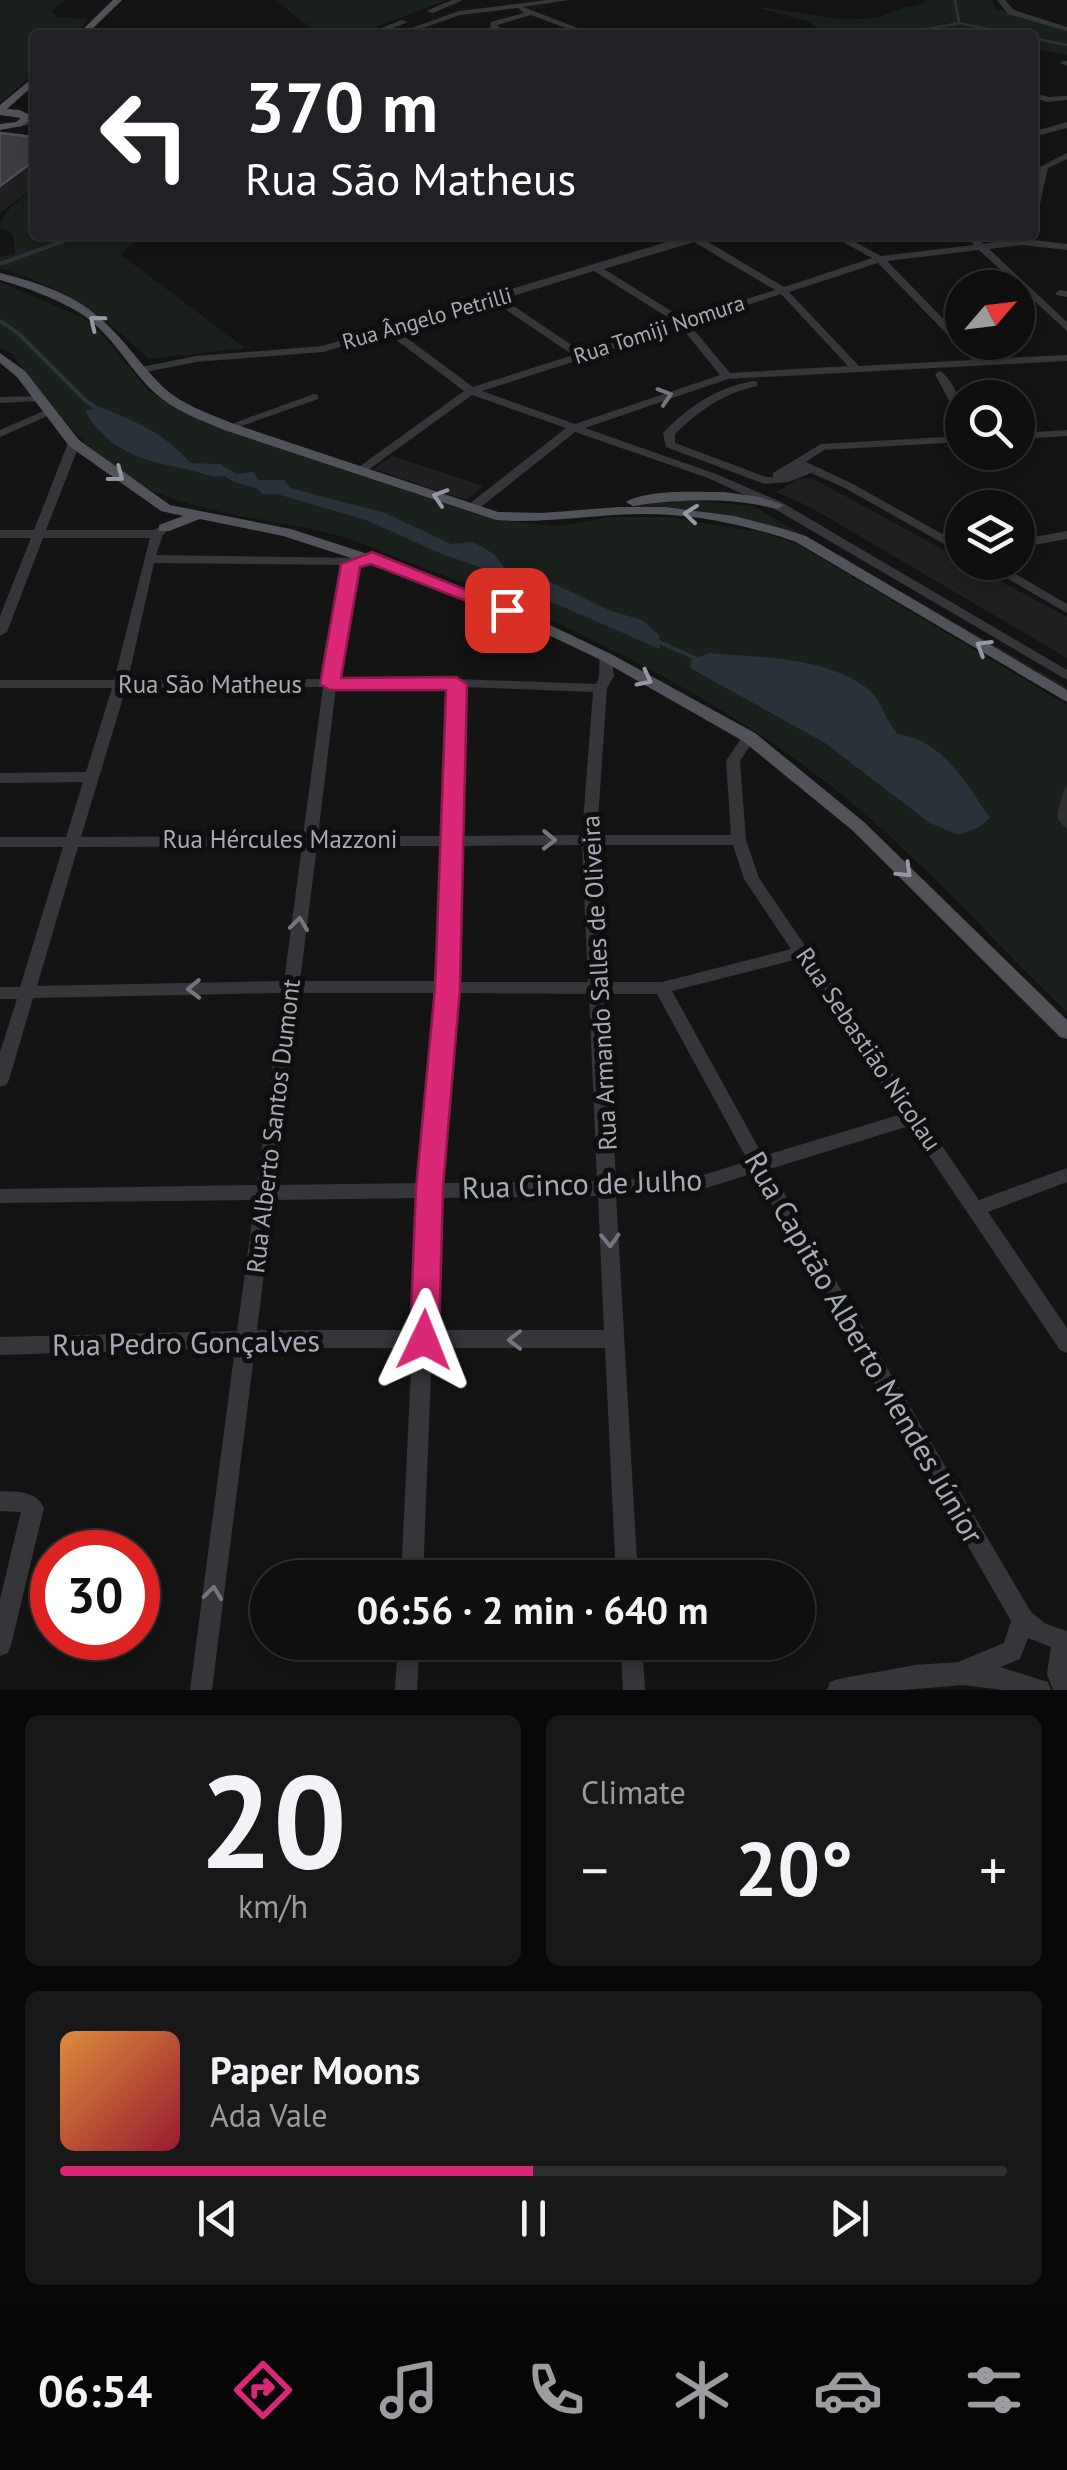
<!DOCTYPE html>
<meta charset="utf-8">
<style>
:root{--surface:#0f0f10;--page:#181819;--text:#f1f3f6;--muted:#9b9c9f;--line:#2f2f30;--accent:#db2777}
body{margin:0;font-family:"PT Sans",sans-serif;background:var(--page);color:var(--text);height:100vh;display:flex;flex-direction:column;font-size:38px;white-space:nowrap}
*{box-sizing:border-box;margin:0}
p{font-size:32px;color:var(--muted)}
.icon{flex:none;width:55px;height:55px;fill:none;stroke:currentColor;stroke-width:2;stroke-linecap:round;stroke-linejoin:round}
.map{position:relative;height:1690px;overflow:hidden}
.drawer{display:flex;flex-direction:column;gap:25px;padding:25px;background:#080809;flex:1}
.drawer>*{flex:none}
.banner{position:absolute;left:30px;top:30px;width:1008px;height:210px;border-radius:10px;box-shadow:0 5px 15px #0003,0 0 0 2px var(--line);background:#202124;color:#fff;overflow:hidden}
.needle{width:65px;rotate:62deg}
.controls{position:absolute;left:945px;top:270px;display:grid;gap:20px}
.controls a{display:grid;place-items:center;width:90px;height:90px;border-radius:50%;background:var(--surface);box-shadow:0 5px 15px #0003,0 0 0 2px var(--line);font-size:50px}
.speed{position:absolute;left:30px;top:1530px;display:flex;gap:20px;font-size:50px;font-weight:700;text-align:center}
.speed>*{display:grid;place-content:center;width:130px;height:130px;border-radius:50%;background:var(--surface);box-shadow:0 5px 15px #0003,0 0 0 2px var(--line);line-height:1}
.speed .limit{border:15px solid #d22;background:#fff;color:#111}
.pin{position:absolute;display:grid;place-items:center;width:85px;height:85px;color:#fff;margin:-42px;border-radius:20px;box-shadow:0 5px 15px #0006}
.me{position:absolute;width:110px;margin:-55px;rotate:2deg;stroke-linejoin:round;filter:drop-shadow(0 0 8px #0008)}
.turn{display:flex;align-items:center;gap:35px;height:210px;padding:0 50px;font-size:45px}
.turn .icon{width:130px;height:130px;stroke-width:2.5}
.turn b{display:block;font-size:70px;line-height:85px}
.big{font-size:75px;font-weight:800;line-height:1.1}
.drawer .widget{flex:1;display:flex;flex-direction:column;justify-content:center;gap:15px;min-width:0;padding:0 35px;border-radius:15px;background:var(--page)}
.drawer .dial{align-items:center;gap:0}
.dial b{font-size:130px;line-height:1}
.song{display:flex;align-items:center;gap:30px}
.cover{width:120px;height:120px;border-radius:15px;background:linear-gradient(135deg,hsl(30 70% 55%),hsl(350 70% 35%))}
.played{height:10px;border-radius:5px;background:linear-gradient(90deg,var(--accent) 50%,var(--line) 50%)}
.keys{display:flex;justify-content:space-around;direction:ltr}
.heat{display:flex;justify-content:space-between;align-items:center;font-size:55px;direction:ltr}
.drawer .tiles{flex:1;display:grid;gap:25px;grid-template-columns:1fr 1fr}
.widget:last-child{grid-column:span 2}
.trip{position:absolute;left:250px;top:1560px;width:565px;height:100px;border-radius:50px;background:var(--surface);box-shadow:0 5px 15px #0003,0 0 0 2px var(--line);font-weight:800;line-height:100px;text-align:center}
.tab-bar{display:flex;height:160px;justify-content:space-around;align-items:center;background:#060606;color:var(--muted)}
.tab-bar .icon{width:70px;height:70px}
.tab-bar .active{color:var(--accent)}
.tab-bar b{font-size:45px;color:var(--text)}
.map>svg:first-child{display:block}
.built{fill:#202022}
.green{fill:#1a201b}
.water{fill:#2a3239}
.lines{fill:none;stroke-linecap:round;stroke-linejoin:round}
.stream-far1{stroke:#2a3239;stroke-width:2.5}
.stream{stroke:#2a3239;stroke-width:4}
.minor{fill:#35363a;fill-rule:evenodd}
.major{fill:#515359;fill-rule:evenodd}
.wall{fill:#303033}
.shaded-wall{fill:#1f1f21}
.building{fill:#3d3d41;stroke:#4d4f53;stroke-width:2.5}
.oneway{stroke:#9599a3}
.oneway2{stroke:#73767e}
.route{fill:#db2777;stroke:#8e194d;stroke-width:2.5}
.labels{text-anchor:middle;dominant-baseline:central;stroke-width:10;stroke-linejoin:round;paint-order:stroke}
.far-street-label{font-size:22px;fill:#a6abb5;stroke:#0f0f10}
.street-label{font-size:25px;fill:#a6abb5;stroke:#0f0f10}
.near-street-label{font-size:30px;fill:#a6abb5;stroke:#0f0f10}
</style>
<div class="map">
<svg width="1067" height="1690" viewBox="0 0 1067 1690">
<rect width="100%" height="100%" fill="#141415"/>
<g class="built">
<polygon points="392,456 484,486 466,500 374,469"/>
<polygon points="812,478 1067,617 1067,658 810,507 776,492 799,479"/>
</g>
<g class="green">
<polygon points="0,0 66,0 51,11 57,17 89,19 74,35 35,35 35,73 0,102"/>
<polygon points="275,0 447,0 367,30 320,35"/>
<path d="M927,0H992L996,9L1067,31V55L1033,49L1032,35H807L819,29L809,22L756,7C805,10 852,31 898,10C909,5 919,8 927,0Z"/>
<path d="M35,188V235H137V241L120,254L245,348L149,359C97,310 68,290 0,268V257L15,253L13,234L0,228C4,208 20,200 35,188Z"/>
<path d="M0,282L81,317L96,327L149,391L181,412L223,430L494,520L556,526L611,517H667L765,533L797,544L1067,705V1012C989,937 917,854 832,787C747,719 645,664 546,618C501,596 453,579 406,561C383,552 359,541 335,535C273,519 202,515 145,487C87,459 51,402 12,354L0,348Z"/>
<polygon points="687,500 753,506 1067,687 1067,692 789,531 727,515 625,507"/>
</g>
<g class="water">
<path d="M100,407C137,422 165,433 190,463L220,464L237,474L253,472L259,480H284L290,488L385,513L451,544L473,542L494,554L507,571L526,578L538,576L611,611L642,620L659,635L660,649L540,597L511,578L442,554L366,520L277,494H263C254,483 236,487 225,476C209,478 201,472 186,469C143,461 108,451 85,411Z"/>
<path d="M709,653C761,658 825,656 868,689C882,700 885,721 898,734C945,742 964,781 990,818L979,827L959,835L930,823L825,743L690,668L691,660Z"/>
</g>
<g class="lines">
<g class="stream-far1">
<polyline points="955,0 959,22"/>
<polyline points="896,35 959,23 1017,35"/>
<polyline points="1032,38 1067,45"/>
</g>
<g class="stream">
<polyline points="0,264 80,235"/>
<polyline points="0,321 18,333 87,402 100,410"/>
<polyline points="657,641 702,661"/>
</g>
<g class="minor">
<polygon points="452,0 463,0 433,13 426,11"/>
<polygon points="547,0 569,0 523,7 596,35 585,35 531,15 497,25 509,35 500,35 490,30 491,22 524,13 518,8 460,15 403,35 392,35 459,11"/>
<polygon points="997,0 1005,0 1014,10 1067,27 1067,31 1008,14"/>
<polygon points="401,20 408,22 375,35 364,35"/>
<polygon points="1064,61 1067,61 1067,66 1060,63"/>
<polygon points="1032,92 1048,97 1067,96 1067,100 1047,102 1032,97"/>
<polygon points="35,119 35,123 19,127 15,124"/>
<polygon points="1067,122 1067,128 1032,137 1032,132"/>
<polygon points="1067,153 1067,159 1048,168 1037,217 1032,220 1032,196 1040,167"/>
<path d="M690,235H711L703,239L784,287L872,258L830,235H842L881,256L974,245L964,235H974L984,244L1016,238L1067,244V250L1022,245L989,249L1067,322V331L979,250L887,261L962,338V342H967L983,359L1067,355V361L728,379L585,428L716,474L781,502L1067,670V680L773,508L708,478L575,432L476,511H468V505L566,428L472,395L364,473H356V469L464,391L387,333L323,352L196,362L141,373L136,370L141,367L196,356L322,346ZM694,242L775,290L684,319L604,269ZM878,263L972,360L859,366L789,292ZM594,271L675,322L582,352L503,299ZM781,294L848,366L730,373L689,324ZM493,301L573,355L473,387L396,330ZM681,327L720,375L575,424L482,391Z"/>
<polygon points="1060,290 1067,291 1067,297 1057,295 1055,293"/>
<path d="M940,371C953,380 962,401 962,417L956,414L935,374Z"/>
<path d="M753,381L757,382V386C722,394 700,410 675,434V443L766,477H773V473L821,444L962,436V442L824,450L806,462L851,483L962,545V554L843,487L811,473L789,482L765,484L666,447L663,433C689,406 716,388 753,381Z"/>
<polygon points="314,394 318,395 318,399 233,429 225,429 223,427"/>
<polygon points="40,396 44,397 44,401 0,403 0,397"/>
<polygon points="48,409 53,412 52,414 0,437 0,430"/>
<polygon points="1067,430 1067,436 1018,439 1018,433"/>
<path d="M74,440L80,443L46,530H154L164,524L170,528L163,535L156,555L363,558V564L357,565L338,679H456L596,684C602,674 597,664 601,654H611L614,676L607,688L597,835H731L726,761L744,734H754L756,737L740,761L746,840L759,878L806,947L810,948L811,954L979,1200L1067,1168V1182L988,1212L1067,1328V1353L1060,1350L909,1126L770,1169L1031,1612L1046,1624L1067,1631V1690H1053L1047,1674L1051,1647L1028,1638L1020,1659L1000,1667L1048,1682L1051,1690H1002L963,1685L904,1690H827L830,1682L838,1679L915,1665L958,1662L1004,1643L1011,1621L754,1173L700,1190L616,1195L638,1578H616L605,1348H432L423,1578H401L412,1348H255L212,1690H190L235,1348L0,1355V1337L237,1331L255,1200L0,1203V1189L257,1185L282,993L33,998L9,1080L6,1085L0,1087V1052L17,999H0V987H20L63,847H0V837H66L83,782L0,783V773L86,772L112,688H0V680H114L150,538H43L7,632L0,636V616L31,538H0V530H34L68,443ZM154,563L345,565L324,679L128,680ZM323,687L303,836L81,837L126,688ZM336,687H449L445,836H318ZM463,687L593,692L582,835L459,836ZM582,845L588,982H456L459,846ZM597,845H733L744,879L791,949L662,982H604ZM302,846L284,981L37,986L78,847ZM317,846H444L440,981H300ZM798,959L902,1114L763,1156L672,991ZM299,993H439L420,1183L275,1185ZM456,993L589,994L597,1181L439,1183ZM605,994H657L748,1161L700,1176L616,1180ZM598,1196L604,1330H433L438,1198ZM419,1198L413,1330H257L273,1200Z"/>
<polygon points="962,450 962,452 1005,452 988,459 963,454 961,452"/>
<polygon points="1067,531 1067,539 1018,548 1018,540"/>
<polygon points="979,562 995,562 1067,604 1067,613"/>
<path d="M0,1491C17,1492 36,1490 44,1508L11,1645L8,1653L0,1656V1599L21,1512L0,1511Z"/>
<polygon points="398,1642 420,1642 417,1690 395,1690"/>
<polygon points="620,1642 642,1642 645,1690 623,1690"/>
</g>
<g class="major">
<polygon points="113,0 122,0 86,35 77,35"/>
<polygon points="35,76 35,84 7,109 20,110 33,117 22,126 0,130 0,124 16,122 21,118 0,115 0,105"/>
<path d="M0,273C32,281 68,292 94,313C122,335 139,364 164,388C183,405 210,414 234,424L498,512L542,513L619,507H665L734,516L784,529L806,536L1067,690V702L796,542C747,525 696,514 644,514C594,514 546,524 496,520L224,430C201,420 174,411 155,393C128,368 112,333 80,313C55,298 28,288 0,280Z"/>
<polygon points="0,353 25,371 79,440 170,505 291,529 426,573 512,607 611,654 755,733 864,822 1067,1020 1067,1039 1060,1037 852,830 743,741 601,660 502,613 416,579 283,536 200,519 169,531 159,531 159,525 183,516 161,511 69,446 17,377 0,363"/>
<path d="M724,492L760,497L784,505L777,509C729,497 682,499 633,506L626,502C647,489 698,492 724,492Z"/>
</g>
</g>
<polygon class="wall" points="1067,786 1067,830 1058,819 1058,812 1064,789"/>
<polygon class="shaded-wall" points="35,160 35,187 0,213 0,186"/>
<polygon class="building" points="0,133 35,137 35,160 0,186"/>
<defs><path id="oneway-chevron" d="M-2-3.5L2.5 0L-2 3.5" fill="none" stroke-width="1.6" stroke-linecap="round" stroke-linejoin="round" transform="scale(2.5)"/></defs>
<g class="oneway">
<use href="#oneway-chevron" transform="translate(96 322) rotate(-141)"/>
<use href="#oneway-chevron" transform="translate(117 475) rotate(37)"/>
<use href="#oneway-chevron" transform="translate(440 497) rotate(-162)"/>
<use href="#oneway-chevron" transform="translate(691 514) rotate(-174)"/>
<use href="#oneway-chevron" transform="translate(983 647) rotate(-149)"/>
<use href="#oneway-chevron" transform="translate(645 679) rotate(27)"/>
<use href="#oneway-chevron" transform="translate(905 871) rotate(44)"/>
</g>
<g class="oneway2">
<use href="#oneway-chevron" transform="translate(665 396) rotate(-18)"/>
<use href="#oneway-chevron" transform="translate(549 840) rotate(1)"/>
<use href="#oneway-chevron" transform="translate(299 924) rotate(-83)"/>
<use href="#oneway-chevron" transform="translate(194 989) rotate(179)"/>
<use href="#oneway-chevron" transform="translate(610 1240) rotate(88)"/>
<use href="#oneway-chevron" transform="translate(515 1340) rotate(180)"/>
<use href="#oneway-chevron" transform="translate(213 1593) rotate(-83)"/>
</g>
<polygon class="route" points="372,552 516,610 514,614 500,614 371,564 360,567 341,678 456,677 467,684 460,988 443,1188 439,1340 435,1349 424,1353 414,1349 410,1340 416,1188 435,988 446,690 330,690 320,684 341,564"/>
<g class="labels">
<g class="far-street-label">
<text transform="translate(427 318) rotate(-16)">Rua Ângelo Petrilli</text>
<text transform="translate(659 329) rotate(-18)">Rua Tomiji Nomura</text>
</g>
<g class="street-label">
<text x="210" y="684">Rua São Matheus</text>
<text x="280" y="839">Rua Hércules Mazzoni</text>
<text transform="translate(599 983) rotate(-93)">Rua Armando Salles de Oliveira</text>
<text transform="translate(869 1049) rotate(56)">Rua Sebastião Nicolau</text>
<text transform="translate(273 1126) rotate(-83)">Rua Alberto Santos Dumont</text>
</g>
<g class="near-street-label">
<text transform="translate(582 1183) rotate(-2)">Rua Cinco de Julho</text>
<text transform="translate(186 1342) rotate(-1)">Rua Pedro Gonçalves</text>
<text transform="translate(865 1347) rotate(60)">Rua Capitão Alberto Mendes Júnior</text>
</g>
</g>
</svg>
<div class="controls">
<a><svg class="needle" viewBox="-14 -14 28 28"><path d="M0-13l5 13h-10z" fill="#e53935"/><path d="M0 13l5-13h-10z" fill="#9b9c9f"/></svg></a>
<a><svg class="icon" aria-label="search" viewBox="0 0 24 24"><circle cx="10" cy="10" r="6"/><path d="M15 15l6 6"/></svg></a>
<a><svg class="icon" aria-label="layers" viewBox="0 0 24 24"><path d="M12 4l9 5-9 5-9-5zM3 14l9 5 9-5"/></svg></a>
</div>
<div class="speed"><div class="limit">30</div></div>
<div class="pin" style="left:507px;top:610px;background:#d93025"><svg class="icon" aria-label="arrive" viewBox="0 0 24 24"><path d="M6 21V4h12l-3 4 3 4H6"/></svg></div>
<svg class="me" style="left:424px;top:1340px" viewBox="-20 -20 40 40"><path d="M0-17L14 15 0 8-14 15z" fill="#db2777" stroke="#fff" stroke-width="4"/></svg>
<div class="trip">06:56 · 2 min · 640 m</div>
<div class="banner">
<div class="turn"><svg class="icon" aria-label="left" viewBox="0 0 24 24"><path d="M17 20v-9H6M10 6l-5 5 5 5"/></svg><div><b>370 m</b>Rua São Matheus</div></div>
</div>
</div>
<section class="drawer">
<div class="tiles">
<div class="widget dial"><b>20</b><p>km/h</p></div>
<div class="widget"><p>Climate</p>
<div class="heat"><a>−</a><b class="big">20°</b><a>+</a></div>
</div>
<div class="widget">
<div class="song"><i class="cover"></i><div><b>Paper Moons</b><p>Ada Vale</p></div></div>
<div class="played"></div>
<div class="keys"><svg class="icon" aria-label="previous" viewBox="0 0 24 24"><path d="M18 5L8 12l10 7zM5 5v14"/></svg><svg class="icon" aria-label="pause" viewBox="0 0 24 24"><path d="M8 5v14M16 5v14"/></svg><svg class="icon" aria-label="next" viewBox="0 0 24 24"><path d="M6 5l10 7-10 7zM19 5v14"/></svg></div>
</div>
</div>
</section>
<nav class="tab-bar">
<b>06:54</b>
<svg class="icon active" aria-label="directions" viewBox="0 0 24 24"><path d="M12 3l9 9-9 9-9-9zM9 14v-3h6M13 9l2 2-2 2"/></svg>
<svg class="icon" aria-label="music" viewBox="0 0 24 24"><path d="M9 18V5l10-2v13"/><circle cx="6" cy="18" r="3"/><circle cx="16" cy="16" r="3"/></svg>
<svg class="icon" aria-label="phone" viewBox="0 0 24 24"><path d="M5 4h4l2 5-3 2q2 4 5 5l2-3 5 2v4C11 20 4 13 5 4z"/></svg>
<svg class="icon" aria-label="climate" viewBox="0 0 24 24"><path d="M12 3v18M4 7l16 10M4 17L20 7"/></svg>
<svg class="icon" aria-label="car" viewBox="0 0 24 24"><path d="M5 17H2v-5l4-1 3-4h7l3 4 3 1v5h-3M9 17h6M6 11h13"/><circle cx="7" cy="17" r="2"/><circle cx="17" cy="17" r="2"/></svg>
<svg class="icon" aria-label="filters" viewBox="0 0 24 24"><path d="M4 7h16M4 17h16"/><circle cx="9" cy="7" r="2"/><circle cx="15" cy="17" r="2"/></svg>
</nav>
